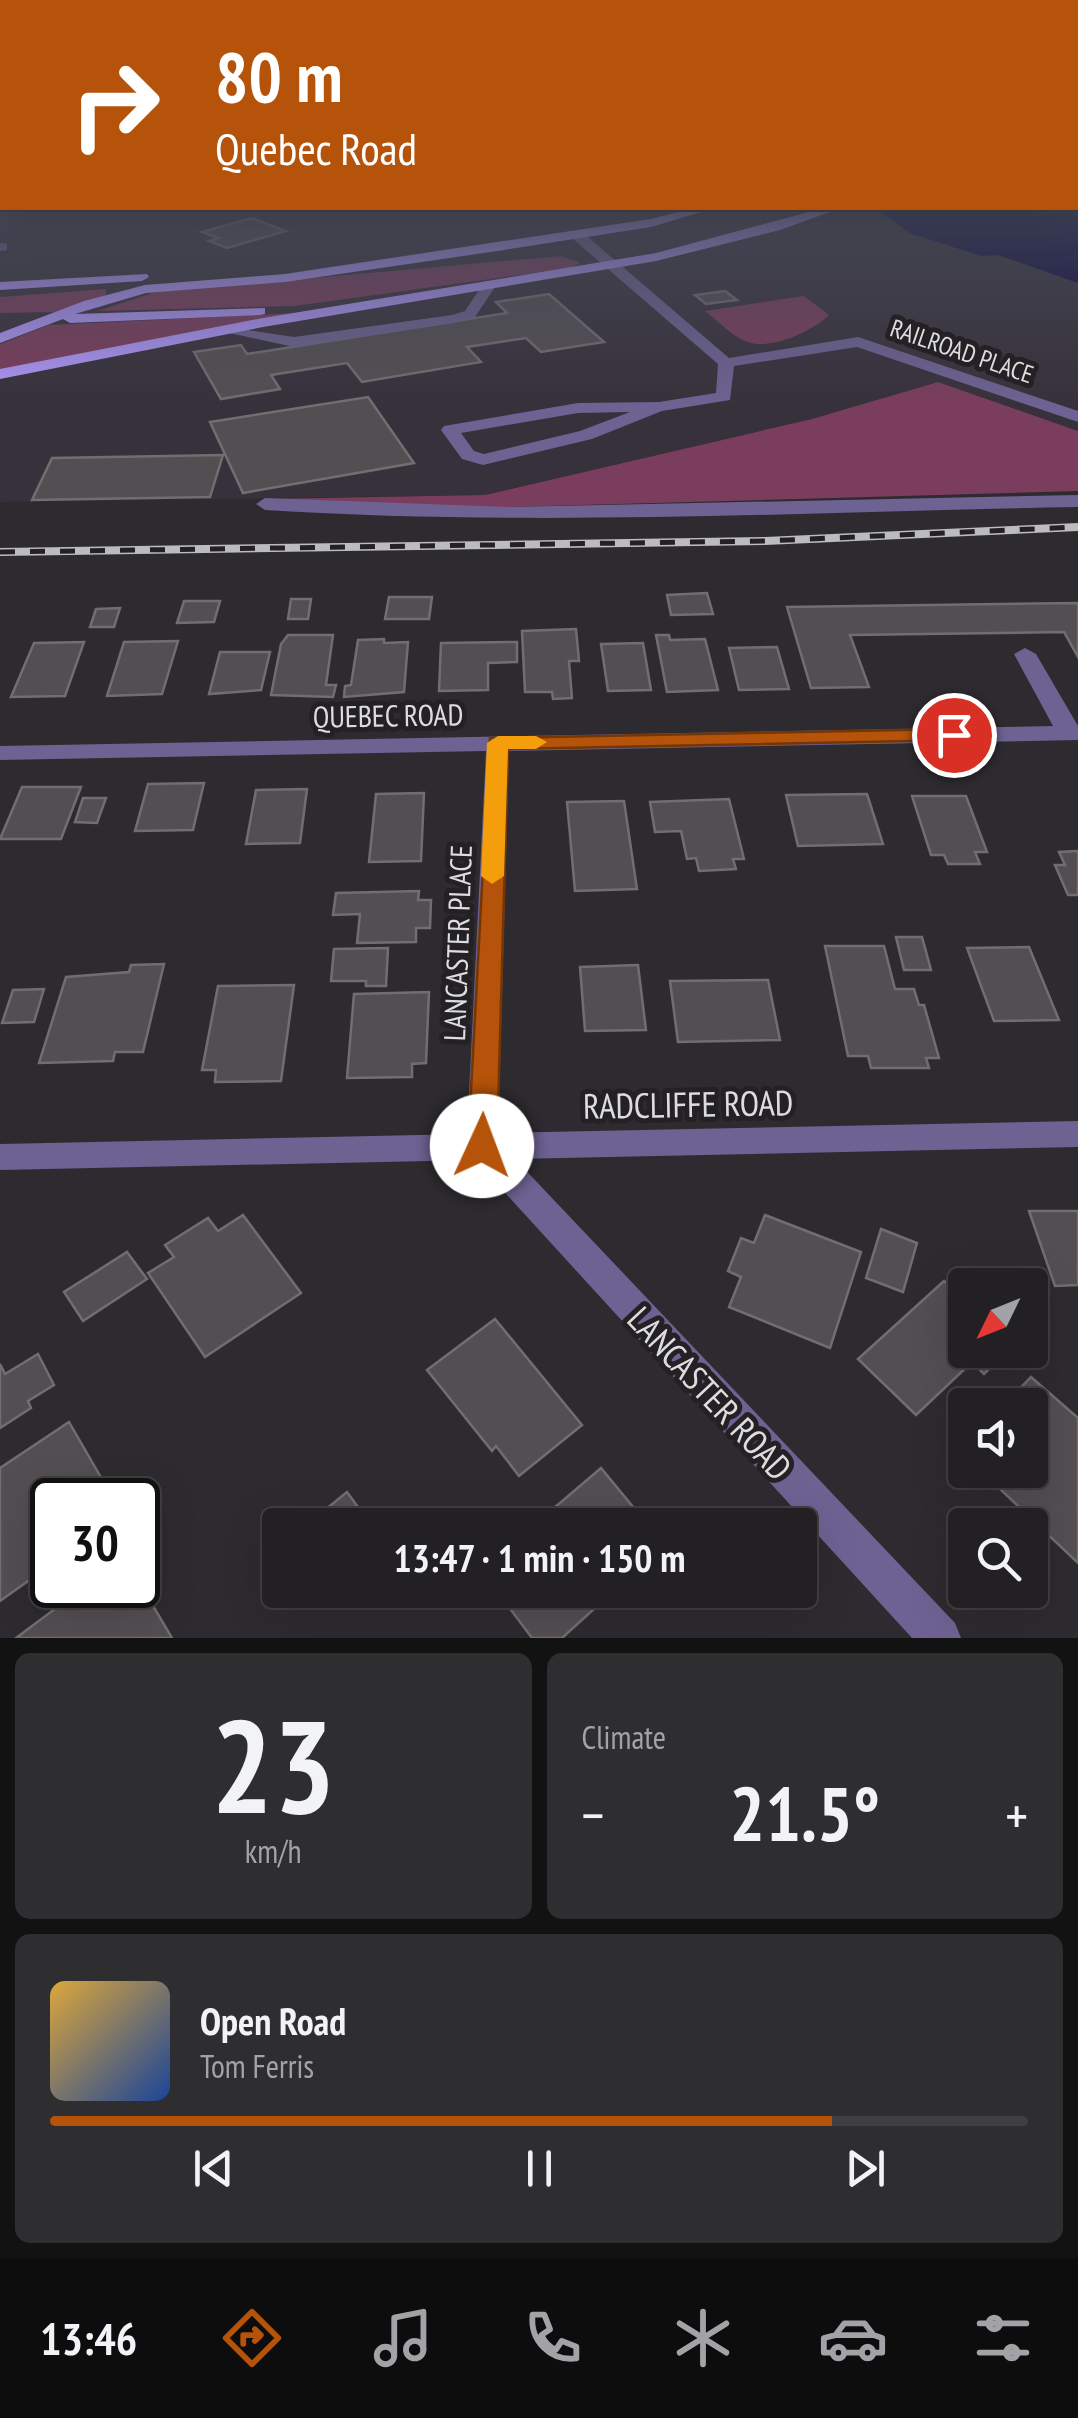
<!DOCTYPE html>
<meta charset="utf-8">
<style>
:root{--surface:#222023;--page:#2e2d30;--text:#f1f3f6;--muted:#a2a3a6;--line:#3f3e41;--accent:#b45309}
body{margin:0;font-family:"PT Sans Narrow",sans-serif;background:var(--page);color:var(--text);height:100vh;display:flex;flex-direction:column;font-size:38px;white-space:nowrap}
*{box-sizing:border-box;margin:0}
p{font-size:32px;color:var(--muted)}
.icon{flex:none;width:55px;height:55px;fill:none;stroke:currentColor;stroke-width:2;stroke-linecap:round;stroke-linejoin:round}
.map{position:relative;height:1638px;overflow:hidden}
.sheet{display:flex;flex-direction:column;gap:15px;padding:15px;background:#131213;flex:1}
.sheet>*{flex:none}
.banner{position:absolute;left:0px;top:0px;width:1080px;height:210px;box-shadow:0 10px 40px #0002,0 0 0 2px var(--line);background:#b45309;color:#fff;overflow:hidden}
.needle{width:65px;rotate:227deg}
.controls{position:absolute;left:948px;top:1268px;display:grid;gap:20px}
.controls a{display:grid;place-items:center;width:100px;height:100px;border-radius:10px;background:var(--surface);box-shadow:0 10px 40px #0002,0 0 0 2px var(--line);font-size:50px}
.speed{position:absolute;left:30px;top:1478px;display:flex;gap:20px;font-size:50px;font-weight:700;text-align:center}
.speed>*{display:grid;place-content:center;width:130px;height:130px;border-radius:50%;background:var(--surface);box-shadow:0 10px 40px #0002,0 0 0 2px var(--line);line-height:1}
.speed .limit{border:5px solid #111;border-radius:15px;background:#fff;color:#111}
.pin{position:absolute;display:grid;place-items:center;width:85px;height:85px;color:#fff;margin:-42px;border:5px solid #fff;border-radius:50%;box-shadow:0 2px 10px #0007}
.me{position:absolute;width:110px;margin:-55px;rotate:2deg;stroke-linejoin:round;filter:drop-shadow(0 0 8px #0008)}
.turn{display:flex;align-items:center;gap:35px;height:210px;padding:0 50px;font-size:45px}
.turn .icon{width:130px;height:130px;stroke-width:2.5}
.turn b{display:block;font-size:70px;line-height:85px}
.big{font-size:75px;font-weight:600;line-height:1.1}
.sheet .card{flex:1;display:flex;flex-direction:column;justify-content:center;gap:15px;min-width:0;padding:0 35px;border-radius:15px;background:var(--page)}
.sheet .dial{align-items:center;gap:0}
.dial b{font-size:130px;line-height:1}
.song{display:flex;align-items:center;gap:30px}
.cover{width:120px;height:120px;border-radius:15px;background:linear-gradient(135deg,hsl(40 70% 55%),hsl(220 70% 35%))}
.played{height:10px;border-radius:5px;background:linear-gradient(90deg,var(--accent) 80%,var(--line) 80%)}
.keys{display:flex;justify-content:space-around;direction:ltr}
.heat{display:flex;justify-content:space-between;align-items:center;font-size:55px;direction:ltr}
.sheet .tiles{flex:1;display:grid;gap:15px;grid-template-columns:1fr 1fr}
.card:last-child{grid-column:span 2}
.trip{position:absolute;left:262px;top:1508px;width:555px;height:100px;border-radius:10px;background:var(--surface);box-shadow:0 10px 40px #0002,0 0 0 2px var(--line);font-weight:600;line-height:100px;text-align:center}
.tabs{display:flex;height:160px;justify-content:space-around;align-items:center;background:#0e0d0e;color:var(--muted)}
.tabs .icon{width:70px;height:70px}
.tabs .current{color:var(--accent)}
.tabs b{font-size:45px;color:var(--text)}
.map>svg:first-child{display:block}
.built{fill:#37313b}
.green{fill:#7b3d5d}
.water{fill:#0c0542}
.building{fill:#534e52;stroke:#726d71;stroke-width:2.5}
.lines{fill:none;stroke-linecap:round;stroke-linejoin:round}
.minor{fill:#6d6292;fill-rule:evenodd}
.major{fill:#af96f9;fill-rule:evenodd}
.rail-casing{stroke:#bcbbbe;stroke-width:8}
.rail{stroke:#242125;stroke-width:5;stroke-dasharray:15;stroke-linecap:butt}
.route{fill:#b45309;stroke:#753606;stroke-width:2.5}
.slow{fill:#f59e0b}
.labels{text-anchor:middle;dominant-baseline:central;stroke-width:10;stroke-linejoin:round;paint-order:stroke}
.far-street-label{font-size:25px;fill:#dddcde;stroke:#242125}
.street-label{font-size:30px;fill:#dddcde;stroke:#242125}
.near-street-label{font-size:35px;fill:#dddcde;stroke:#242125}
</style>
<div class="map">
<svg width="1078" height="1638" viewBox="0 0 1078 1638">
<rect width="100%" height="100%" fill="#2d2b2f"/>
<polygon class="built" points="0,175 2,208 874,208 912,234 982,256 998,255 1078,283 1078,431 938,382 812,419 485,495 0,502"/>
<g class="green">
<polygon points="561,256 580,263 570,268 295,306 97,311 156,292"/>
<polygon points="106,289 106,295 58,312 0,313 0,297"/>
<path d="M804,296L829,315C813,331 768,352 745,341C731,335 718,321 705,311Z"/>
<polygon points="315,312 0,370 0,344 49,325"/>
<polygon points="938,382 1078,431 1078,491 477,508 265,499 485,495 812,419"/>
</g>
<polygon class="water" points="1078,175 1078,283 998,255 982,256 912,234 874,208 1078,208"/>
<g class="building">
<polygon points="252,218 286,231 227,248 209,241 218,238 202,232"/>
<polygon points="725,291 737,300 706,304 695,295"/>
<polygon points="549,294 604,342 541,352 526,338 467,347 481,362 362,382 347,363 271,375 280,389 221,399 194,352 241,345 247,354 507,313 496,302"/>
<polygon points="368,397 414,463 243,493 210,422"/>
<polygon points="223,455 210,497 32,500 52,458"/>
<polygon points="707,593 713,614 671,615 667,595"/>
<polygon points="389,597 432,597 429,619 385,619"/>
<polygon points="291,599 311,599 308,619 288,619"/>
<polygon points="184,601 220,601 214,622 177,623"/>
<polygon points="1078,603 1078,657 1064,632 850,635 869,687 811,688 787,607"/>
<polygon points="120,608 114,627 90,627 96,609"/>
<polygon points="576,629 579,661 569,661 572,698 553,699 552,692 525,692 522,631"/>
<polygon points="288,635 333,635 326,685 336,685 333,697 271,695 281,644"/>
<polygon points="656,635 669,635 670,640 705,639 718,690 667,692"/>
<polygon points="384,639 384,643 408,642 404,692 344,697 345,686 351,685 358,640"/>
<polygon points="178,641 162,694 107,696 124,642"/>
<polygon points="84,642 65,696 11,697 34,643"/>
<polygon points="517,642 517,662 488,663 488,690 439,691 441,643"/>
<polygon points="643,643 651,690 608,691 601,644"/>
<polygon points="777,647 789,689 739,690 729,648"/>
<polygon points="220,652 270,652 261,690 209,694"/>
<polygon points="204,783 193,830 135,831 148,784"/>
<polygon points="22,787 81,787 61,839 0,839"/>
<polygon points="307,789 300,843 246,844 256,790"/>
<polygon points="424,793 421,861 369,862 376,794"/>
<polygon points="867,794 883,844 798,846 786,795"/>
<polygon points="912,796 966,796 987,852 975,852 980,864 948,864 944,855 931,855"/>
<polygon points="83,798 106,798 97,823 75,822"/>
<polygon points="729,799 744,859 733,859 736,869 699,871 696,858 687,859 681,831 655,832 650,802"/>
<polygon points="624,801 637,889 575,891 567,802"/>
<polygon points="1078,851 1078,895 1068,895 1055,865 1065,865 1059,852"/>
<polygon points="419,891 418,900 431,900 430,928 416,928 416,942 357,943 360,914 333,915 336,893"/>
<polygon points="896,937 922,937 931,970 904,970"/>
<polygon points="825,946 884,946 895,989 914,989 919,1005 924,1005 939,1058 926,1058 929,1068 871,1068 868,1056 848,1056"/>
<polygon points="1029,947 1059,1020 994,1021 967,948"/>
<polygon points="388,948 386,986 366,986 366,981 331,981 334,949"/>
<polygon points="164,964 143,1052 115,1052 113,1061 39,1063 66,977 129,972 131,965"/>
<polygon points="638,965 646,1030 585,1031 580,967"/>
<polygon points="768,980 780,1040 678,1042 670,981"/>
<polygon points="294,985 281,1081 215,1082 216,1070 202,1070 218,986"/>
<polygon points="44,989 34,1022 2,1023 13,990"/>
<polygon points="429,992 426,1063 412,1064 412,1077 347,1078 354,994"/>
<polygon points="1029,1211 1078,1211 1078,1285 1055,1286"/>
<polygon points="243,1215 301,1293 205,1357 148,1273 174,1257 165,1245 208,1218 218,1231"/>
<polygon points="765,1215 861,1252 830,1348 729,1307 741,1277 728,1271 741,1238 754,1243"/>
<polygon points="881,1229 917,1243 903,1292 866,1278"/>
<polygon points="127,1252 147,1279 83,1321 64,1292"/>
<polygon points="944,1281 965,1299 965,1350 995,1350 1002,1356 984,1374 972,1362 916,1415 858,1359"/>
<polygon points="495,1319 582,1425 519,1476 496,1446 492,1451 427,1370"/>
<polygon points="38,1354 54,1385 28,1401 31,1408 0,1428 0,1364 5,1374"/>
<polygon points="1031,1377 1078,1418 1078,1563 980,1470 1030,1470 1030,1405 1004,1405"/>
<polygon points="69,1422 114,1500 52,1500 52,1564 0,1601 0,1468"/>
<polygon points="601,1468 648,1525 534,1525"/>
<polygon points="347,1492 371,1525 320,1525 315,1518"/>
<polygon points="139,1582 172,1638 16,1638 87,1585 96,1585 108,1605"/>
<polygon points="496,1590 615,1590 562,1638 532,1638"/>
</g>
<g class="lines">
<g class="minor">
<path d="M572,232H582L729,358L858,337L1078,411V422L857,347L734,366L730,400L662,411L592,439L483,465L462,459L441,430L444,426L578,403L659,402L716,393L718,364L572,238ZM630,412L580,431L484,454L474,451L461,433L578,413Z"/>
<polygon points="0,243 7,244 7,250 0,251"/>
<polygon points="488,283 495,287 475,317 454,323 294,347 220,331 227,327 294,337 452,315 465,311 483,284"/>
<path d="M1078,495V507C807,512 535,527 265,510L256,504L265,498L508,507Z"/>
<polygon points="1025,648 1036,654 1078,726 1078,740 509,751 498,1133 1078,1121 1078,1147 515,1159 955,1623 961,1638 912,1638 475,1160 0,1170 0,1144 467,1134 486,751 0,760 0,746 1053,726 1014,654"/>
</g>
<g class="major">
<polygon points="695,208 714,208 651,227 504,250 285,282 146,293 75,314 265,308 265,314 260,315 70,323 63,319 0,343 0,333 84,301 145,285 285,274 650,219"/>
<polygon points="824,208 841,208 780,230 656,261 263,327 0,379 0,369 263,318 656,253"/>
<polygon points="147,274 149,277 142,281 0,290 0,282"/>
</g>
<defs>
<polyline id="rail" points="0,552 765,541 1078,527"/>
</defs>
<use href="#rail" class="rail-casing"/>
<use href="#rail" class="rail"/>
</g>
<linearGradient id="sky" x2="0" y2="1"><stop stop-color="#19181a"/><stop offset="0.43" stop-color="#464a58"/><stop offset="1" stop-color="#464a58" stop-opacity="0"/></linearGradient>
<rect width="1078" height="405" fill="url(#sky)"/>
<polygon class="route" points="954,729 962,731 965,735 962,740 508,749 497,1146 492,1155 482,1158 472,1155 468,1146 490,738"/>
<polygon class="slow" points="498,736 536,736 547,742 536,749 508,749 504,876 492,884 481,876 487,743"/>
<g class="labels">
<g class="far-street-label">
<text transform="translate(962 351) rotate(19)">RAILROAD PLACE</text>
</g>
<g class="street-label">
<text transform="translate(388 715) rotate(-1)">QUEBEC ROAD</text>
<text transform="translate(457 943) rotate(-88)">LANCASTER PLACE</text>
</g>
<g class="near-street-label">
<text transform="translate(688 1104) rotate(-1)">RADCLIFFE ROAD</text>
<text transform="translate(710 1393) rotate(47)">LANCASTER ROAD</text>
</g>
</g>
</svg>
<div class="controls">
<a><svg class="needle" viewBox="-14 -14 28 28"><path d="M0-13l5 13h-10z" fill="#e53935"/><path d="M0 13l5-13h-10z" fill="#a2a3a6"/></svg></a>
<a><svg class="icon" aria-label="sound" viewBox="0 0 24 24"><path d="M4 9h4l5-4v14l-5-4H4zM17 9q2 3 0 6"/></svg></a>
<a><svg class="icon" aria-label="search" viewBox="0 0 24 24"><circle cx="10" cy="10" r="6"/><path d="M15 15l6 6"/></svg></a>
</div>
<div class="speed"><div class="limit">30</div></div>
<div class="pin" style="left:954px;top:735px;background:#d93025"><svg class="icon" aria-label="arrive" viewBox="0 0 24 24"><path d="M6 21V4h12l-3 4 3 4H6"/></svg></div>
<svg class="me" style="left:482px;top:1146px" viewBox="-20 -20 40 40"><circle r="19" fill="#fff"/><path d="M0-13L10 11 0 6-10 11z" fill="#b45309"/></svg>
<div class="trip">13:47 · 1 min · 150 m</div>
<div class="banner">
<div class="turn"><svg class="icon" aria-label="right" viewBox="0 0 24 24"><path d="M7 20v-9h11M14 6l5 5-5 5"/></svg><div><b>80 m</b>Quebec Road</div></div>
</div>
</div>
<section class="sheet">
<div class="tiles">
<div class="card dial"><b>23</b><p>km/h</p></div>
<div class="card"><p>Climate</p>
<div class="heat"><a>−</a><b class="big">21.5°</b><a>+</a></div>
</div>
<div class="card">
<div class="song"><i class="cover"></i><div><b>Open Road</b><p>Tom Ferris</p></div></div>
<div class="played"></div>
<div class="keys"><svg class="icon" aria-label="previous" viewBox="0 0 24 24"><path d="M18 5L8 12l10 7zM5 5v14"/></svg><svg class="icon" aria-label="pause" viewBox="0 0 24 24"><path d="M8 5v14M16 5v14"/></svg><svg class="icon" aria-label="next" viewBox="0 0 24 24"><path d="M6 5l10 7-10 7zM19 5v14"/></svg></div>
</div>
</div>
</section>
<nav class="tabs">
<b>13:46</b>
<svg class="icon current" aria-label="directions" viewBox="0 0 24 24"><path d="M12 3l9 9-9 9-9-9zM9 14v-3h6M13 9l2 2-2 2"/></svg>
<svg class="icon" aria-label="music" viewBox="0 0 24 24"><path d="M9 18V5l10-2v13"/><circle cx="6" cy="18" r="3"/><circle cx="16" cy="16" r="3"/></svg>
<svg class="icon" aria-label="phone" viewBox="0 0 24 24"><path d="M5 4h4l2 5-3 2q2 4 5 5l2-3 5 2v4C11 20 4 13 5 4z"/></svg>
<svg class="icon" aria-label="climate" viewBox="0 0 24 24"><path d="M12 3v18M4 7l16 10M4 17L20 7"/></svg>
<svg class="icon" aria-label="car" viewBox="0 0 24 24"><path d="M5 17H2v-5l4-1 3-4h7l3 4 3 1v5h-3M9 17h6M6 11h13"/><circle cx="7" cy="17" r="2"/><circle cx="17" cy="17" r="2"/></svg>
<svg class="icon" aria-label="filters" viewBox="0 0 24 24"><path d="M4 7h16M4 17h16"/><circle cx="9" cy="7" r="2"/><circle cx="15" cy="17" r="2"/></svg>
</nav>
